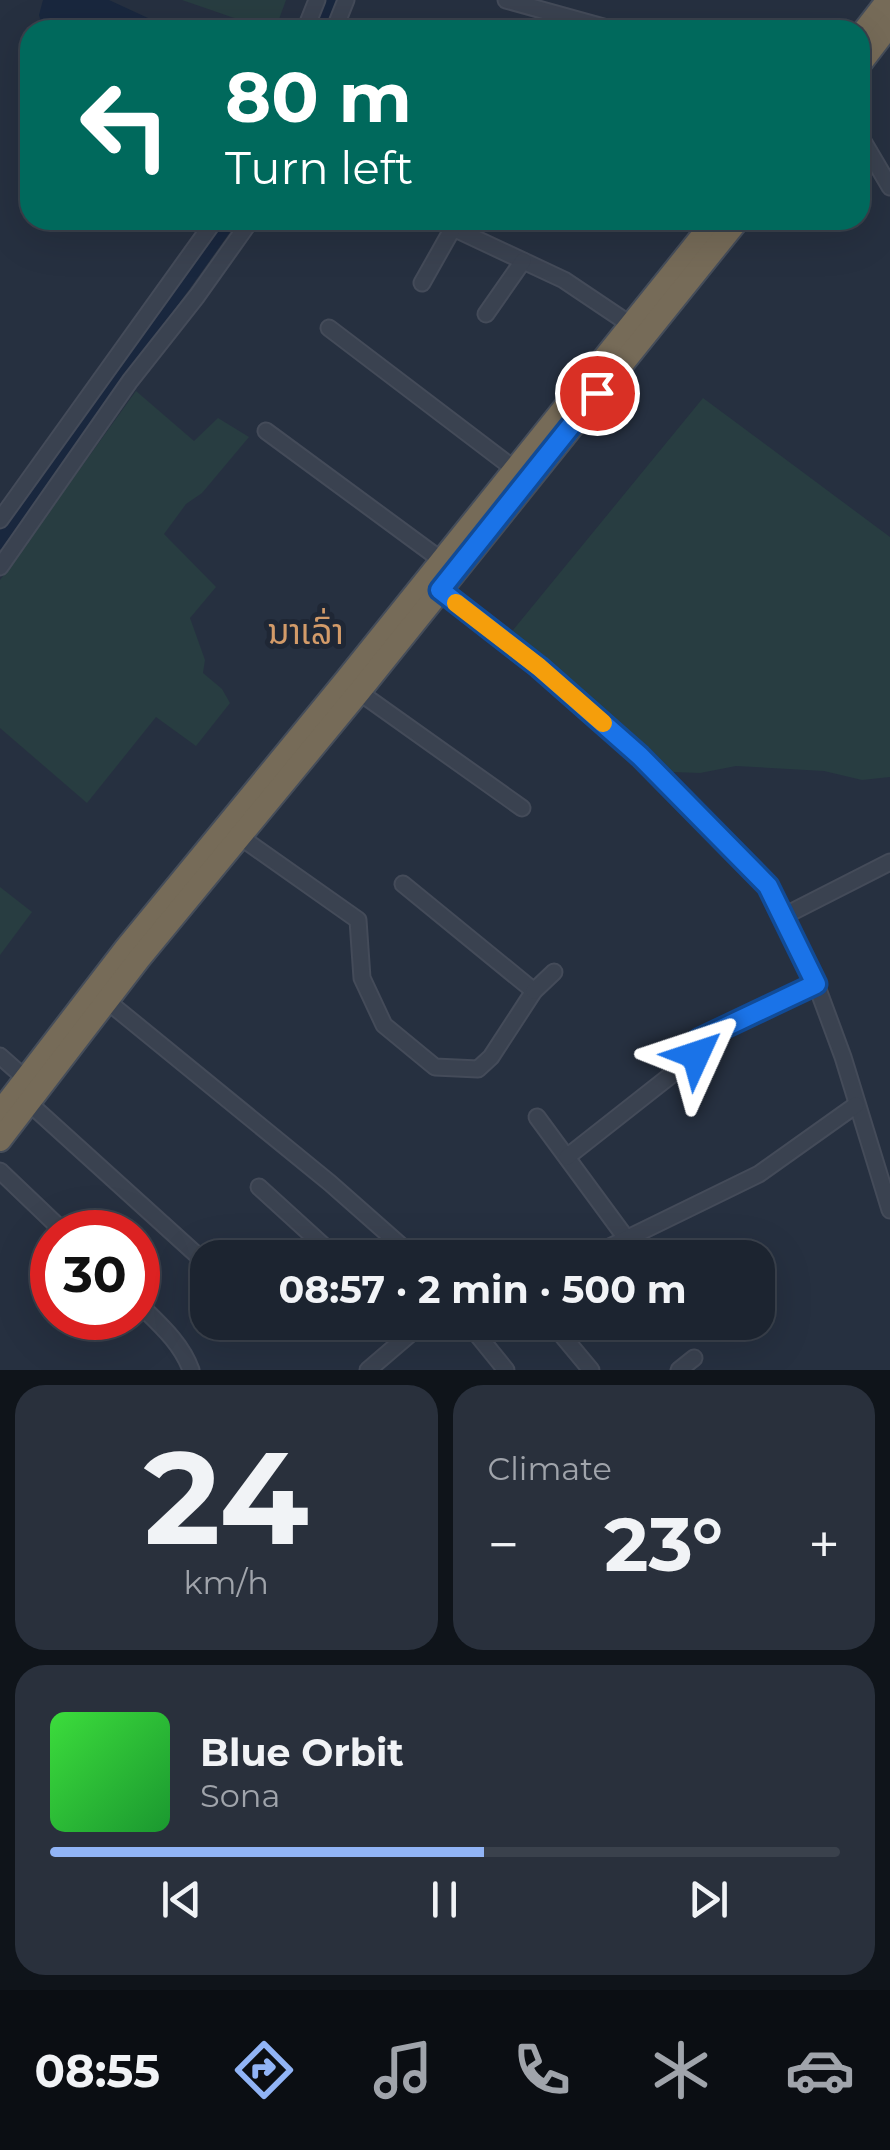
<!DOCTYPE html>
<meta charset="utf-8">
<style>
:root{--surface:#1c2430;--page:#29303c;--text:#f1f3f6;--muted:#a0a4ab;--line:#3a414c;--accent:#91b4f6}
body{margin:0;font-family:Montserrat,"Noto Sans Lao",sans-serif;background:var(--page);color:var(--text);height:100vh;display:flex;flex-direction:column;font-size:38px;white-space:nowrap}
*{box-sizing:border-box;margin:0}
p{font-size:32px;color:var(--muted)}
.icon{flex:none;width:55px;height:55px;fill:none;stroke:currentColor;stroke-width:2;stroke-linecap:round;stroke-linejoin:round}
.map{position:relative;height:1370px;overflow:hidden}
.sheet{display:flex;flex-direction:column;gap:15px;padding:15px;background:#0f141a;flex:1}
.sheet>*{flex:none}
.top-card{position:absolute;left:20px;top:20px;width:850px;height:210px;border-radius:30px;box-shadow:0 10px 40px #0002,0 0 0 2px var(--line);background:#00695c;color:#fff;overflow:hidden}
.speed{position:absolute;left:30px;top:1210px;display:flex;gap:20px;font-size:50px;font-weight:700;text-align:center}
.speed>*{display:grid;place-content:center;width:130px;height:130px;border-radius:50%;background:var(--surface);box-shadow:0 10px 40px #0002,0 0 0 2px var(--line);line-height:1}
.speed .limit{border:15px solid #d22;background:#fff;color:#111}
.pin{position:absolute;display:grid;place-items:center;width:85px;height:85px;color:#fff;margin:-42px;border:5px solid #fff;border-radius:50%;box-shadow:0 2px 10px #0007}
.me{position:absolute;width:110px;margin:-55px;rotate:48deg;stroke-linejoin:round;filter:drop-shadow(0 0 8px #0008)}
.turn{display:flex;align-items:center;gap:35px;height:210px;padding:0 40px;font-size:45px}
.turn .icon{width:130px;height:130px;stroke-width:2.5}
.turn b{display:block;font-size:70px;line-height:85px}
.big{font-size:75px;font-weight:700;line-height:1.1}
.sheet .tile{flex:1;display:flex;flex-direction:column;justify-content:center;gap:15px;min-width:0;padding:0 35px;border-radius:30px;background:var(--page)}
.sheet .dial{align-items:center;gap:0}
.dial b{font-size:130px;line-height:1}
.song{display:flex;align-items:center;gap:30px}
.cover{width:120px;height:120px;border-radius:15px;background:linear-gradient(135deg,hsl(120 70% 55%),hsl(130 70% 35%))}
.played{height:10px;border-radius:5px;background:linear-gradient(90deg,var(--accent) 55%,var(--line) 55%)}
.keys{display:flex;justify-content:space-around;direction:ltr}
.heat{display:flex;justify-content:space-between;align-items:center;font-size:55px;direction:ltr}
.sheet .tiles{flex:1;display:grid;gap:15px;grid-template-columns:1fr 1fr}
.tile:last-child{grid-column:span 2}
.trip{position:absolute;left:190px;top:1240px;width:585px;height:100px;border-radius:30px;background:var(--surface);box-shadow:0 10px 40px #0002,0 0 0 2px var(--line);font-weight:700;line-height:100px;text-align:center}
.menu{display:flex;height:160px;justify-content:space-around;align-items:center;background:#0b0e13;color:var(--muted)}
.menu .icon{width:70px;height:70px}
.menu .on{color:var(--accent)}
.menu b{font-size:45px;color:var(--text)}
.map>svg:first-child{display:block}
.green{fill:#283d41}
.water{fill:#19273e}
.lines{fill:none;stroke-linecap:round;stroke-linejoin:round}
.canal{stroke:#19273e;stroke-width:14}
.minor-casing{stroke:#444b59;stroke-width:19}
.highway-casing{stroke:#454d5a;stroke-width:26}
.minor{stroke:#3a4250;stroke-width:15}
.highway{stroke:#766b58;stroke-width:22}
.route-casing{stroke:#114b97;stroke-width:25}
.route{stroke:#1a73e8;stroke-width:18}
.slow{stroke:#f59e0b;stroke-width:18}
.labels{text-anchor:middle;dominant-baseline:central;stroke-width:10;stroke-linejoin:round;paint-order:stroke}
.quarter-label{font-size:35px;fill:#d39b69;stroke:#1f2735}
</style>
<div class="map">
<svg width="890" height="1370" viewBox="0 0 890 1370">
<rect width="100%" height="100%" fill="#263040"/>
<g class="green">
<polygon points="182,0 286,0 275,30 269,30"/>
<polygon points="136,391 194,441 218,418 249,437 202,493 186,504 164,534 216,587 190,618 205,660 203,673 222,689 230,703 196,746 156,717 87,803 0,728 0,580"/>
<polygon points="703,398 890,537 890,777 862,780 824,771 736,766 700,773 672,772 580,691 509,635"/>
<polygon points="0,887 32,912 0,955"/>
</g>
<polygon class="water" points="43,0 109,0 174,30 43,30 39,15"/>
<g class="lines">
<g class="canal">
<polyline points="320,30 331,0"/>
<polyline points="0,542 230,220"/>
</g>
<defs>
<g id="minor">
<polyline points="506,0 614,30"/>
<polyline points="305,30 317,0"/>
<polyline points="334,30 346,0"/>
<polyline points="860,136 890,187"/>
<polyline points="436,220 564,280 631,325"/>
<polyline points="422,283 453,228"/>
<polyline points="486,314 523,261"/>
<polyline points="329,328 513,468"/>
<polyline points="266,431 448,565"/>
<polyline points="0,520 215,220"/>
<polyline points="0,567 130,381 197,296 251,220"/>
<polyline points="435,587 539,667 640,755 769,886 816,984 843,1057 890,1210"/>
<polyline points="359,692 522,808"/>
<polyline points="239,836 358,920 362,978 384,1025 435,1067 478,1069 491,1057 534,991 403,884"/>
<polyline points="784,916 890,862"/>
<polyline points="534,991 554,972"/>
<polyline points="101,996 330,1183 415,1258"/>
<polyline points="0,1056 26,1079"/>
<polyline points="29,1103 208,1265"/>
<polyline points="537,1117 626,1238"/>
<polyline points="567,1157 694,1057 700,1039 816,984"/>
<polyline points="0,1171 64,1232"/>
<polyline points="259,1187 337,1258"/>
<polyline points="587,1258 759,1174 856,1105"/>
<path d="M138,1303C158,1323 181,1342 191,1370"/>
<polyline points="467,1322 506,1370"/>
<polyline points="551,1322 591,1370"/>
<polyline points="368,1370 424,1322"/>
<polyline points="679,1370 694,1358"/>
</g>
<g id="highway">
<polyline points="860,36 888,0"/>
<polyline points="860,64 890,25"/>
<polyline points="0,1112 126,948 345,681 715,220"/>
<polyline points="0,1140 139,959 359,692 738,220"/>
</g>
</defs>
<use href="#minor" class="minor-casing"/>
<use href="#highway" class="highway-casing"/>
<use href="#minor" class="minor"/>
<use href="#highway" class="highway"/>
</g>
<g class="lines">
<defs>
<polyline id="route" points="597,393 440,590 539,667 640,756 768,886 816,984 700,1039 696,1042 696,1055"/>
</defs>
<use href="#route" class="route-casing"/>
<use href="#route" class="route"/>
<polyline class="slow" points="456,603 539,667 603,723"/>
</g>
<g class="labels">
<g class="quarter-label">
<text x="306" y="631">ນາເລົ່າ</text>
</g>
</g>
</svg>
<div class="speed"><div class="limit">30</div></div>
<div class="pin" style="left:597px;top:393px;background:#d93025"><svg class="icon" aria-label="arrive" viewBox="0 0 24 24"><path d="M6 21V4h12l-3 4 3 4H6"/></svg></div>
<svg class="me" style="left:696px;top:1055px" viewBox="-20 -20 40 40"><path d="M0-17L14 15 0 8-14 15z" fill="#1a73e8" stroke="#fff" stroke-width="4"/></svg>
<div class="trip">08:57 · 2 min · 500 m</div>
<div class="top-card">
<div class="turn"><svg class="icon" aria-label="left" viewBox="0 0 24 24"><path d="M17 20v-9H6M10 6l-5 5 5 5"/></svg><div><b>80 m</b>Turn left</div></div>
</div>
</div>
<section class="sheet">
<div class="tiles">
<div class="tile dial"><b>24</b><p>km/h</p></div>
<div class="tile"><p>Climate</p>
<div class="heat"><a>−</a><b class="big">23°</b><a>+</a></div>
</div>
<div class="tile">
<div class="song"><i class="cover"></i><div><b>Blue Orbit</b><p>Sona</p></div></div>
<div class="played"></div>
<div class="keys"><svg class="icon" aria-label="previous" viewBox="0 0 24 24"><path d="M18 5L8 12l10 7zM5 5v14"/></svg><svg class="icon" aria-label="pause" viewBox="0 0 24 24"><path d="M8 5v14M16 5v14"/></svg><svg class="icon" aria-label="next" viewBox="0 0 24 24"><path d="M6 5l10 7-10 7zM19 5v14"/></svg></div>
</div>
</div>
</section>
<nav class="menu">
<b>08:55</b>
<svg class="icon on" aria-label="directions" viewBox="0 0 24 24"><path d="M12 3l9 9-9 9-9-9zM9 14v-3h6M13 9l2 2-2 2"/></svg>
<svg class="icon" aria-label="music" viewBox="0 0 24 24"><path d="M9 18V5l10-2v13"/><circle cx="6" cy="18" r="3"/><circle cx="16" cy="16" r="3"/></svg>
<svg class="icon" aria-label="phone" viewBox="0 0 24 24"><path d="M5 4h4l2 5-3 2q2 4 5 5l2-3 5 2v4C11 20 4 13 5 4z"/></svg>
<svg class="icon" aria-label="climate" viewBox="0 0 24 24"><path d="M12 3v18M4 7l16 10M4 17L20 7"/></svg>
<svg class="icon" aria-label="car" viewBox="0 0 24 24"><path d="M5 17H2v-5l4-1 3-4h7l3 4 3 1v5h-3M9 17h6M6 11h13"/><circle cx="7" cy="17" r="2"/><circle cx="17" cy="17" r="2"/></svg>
</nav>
